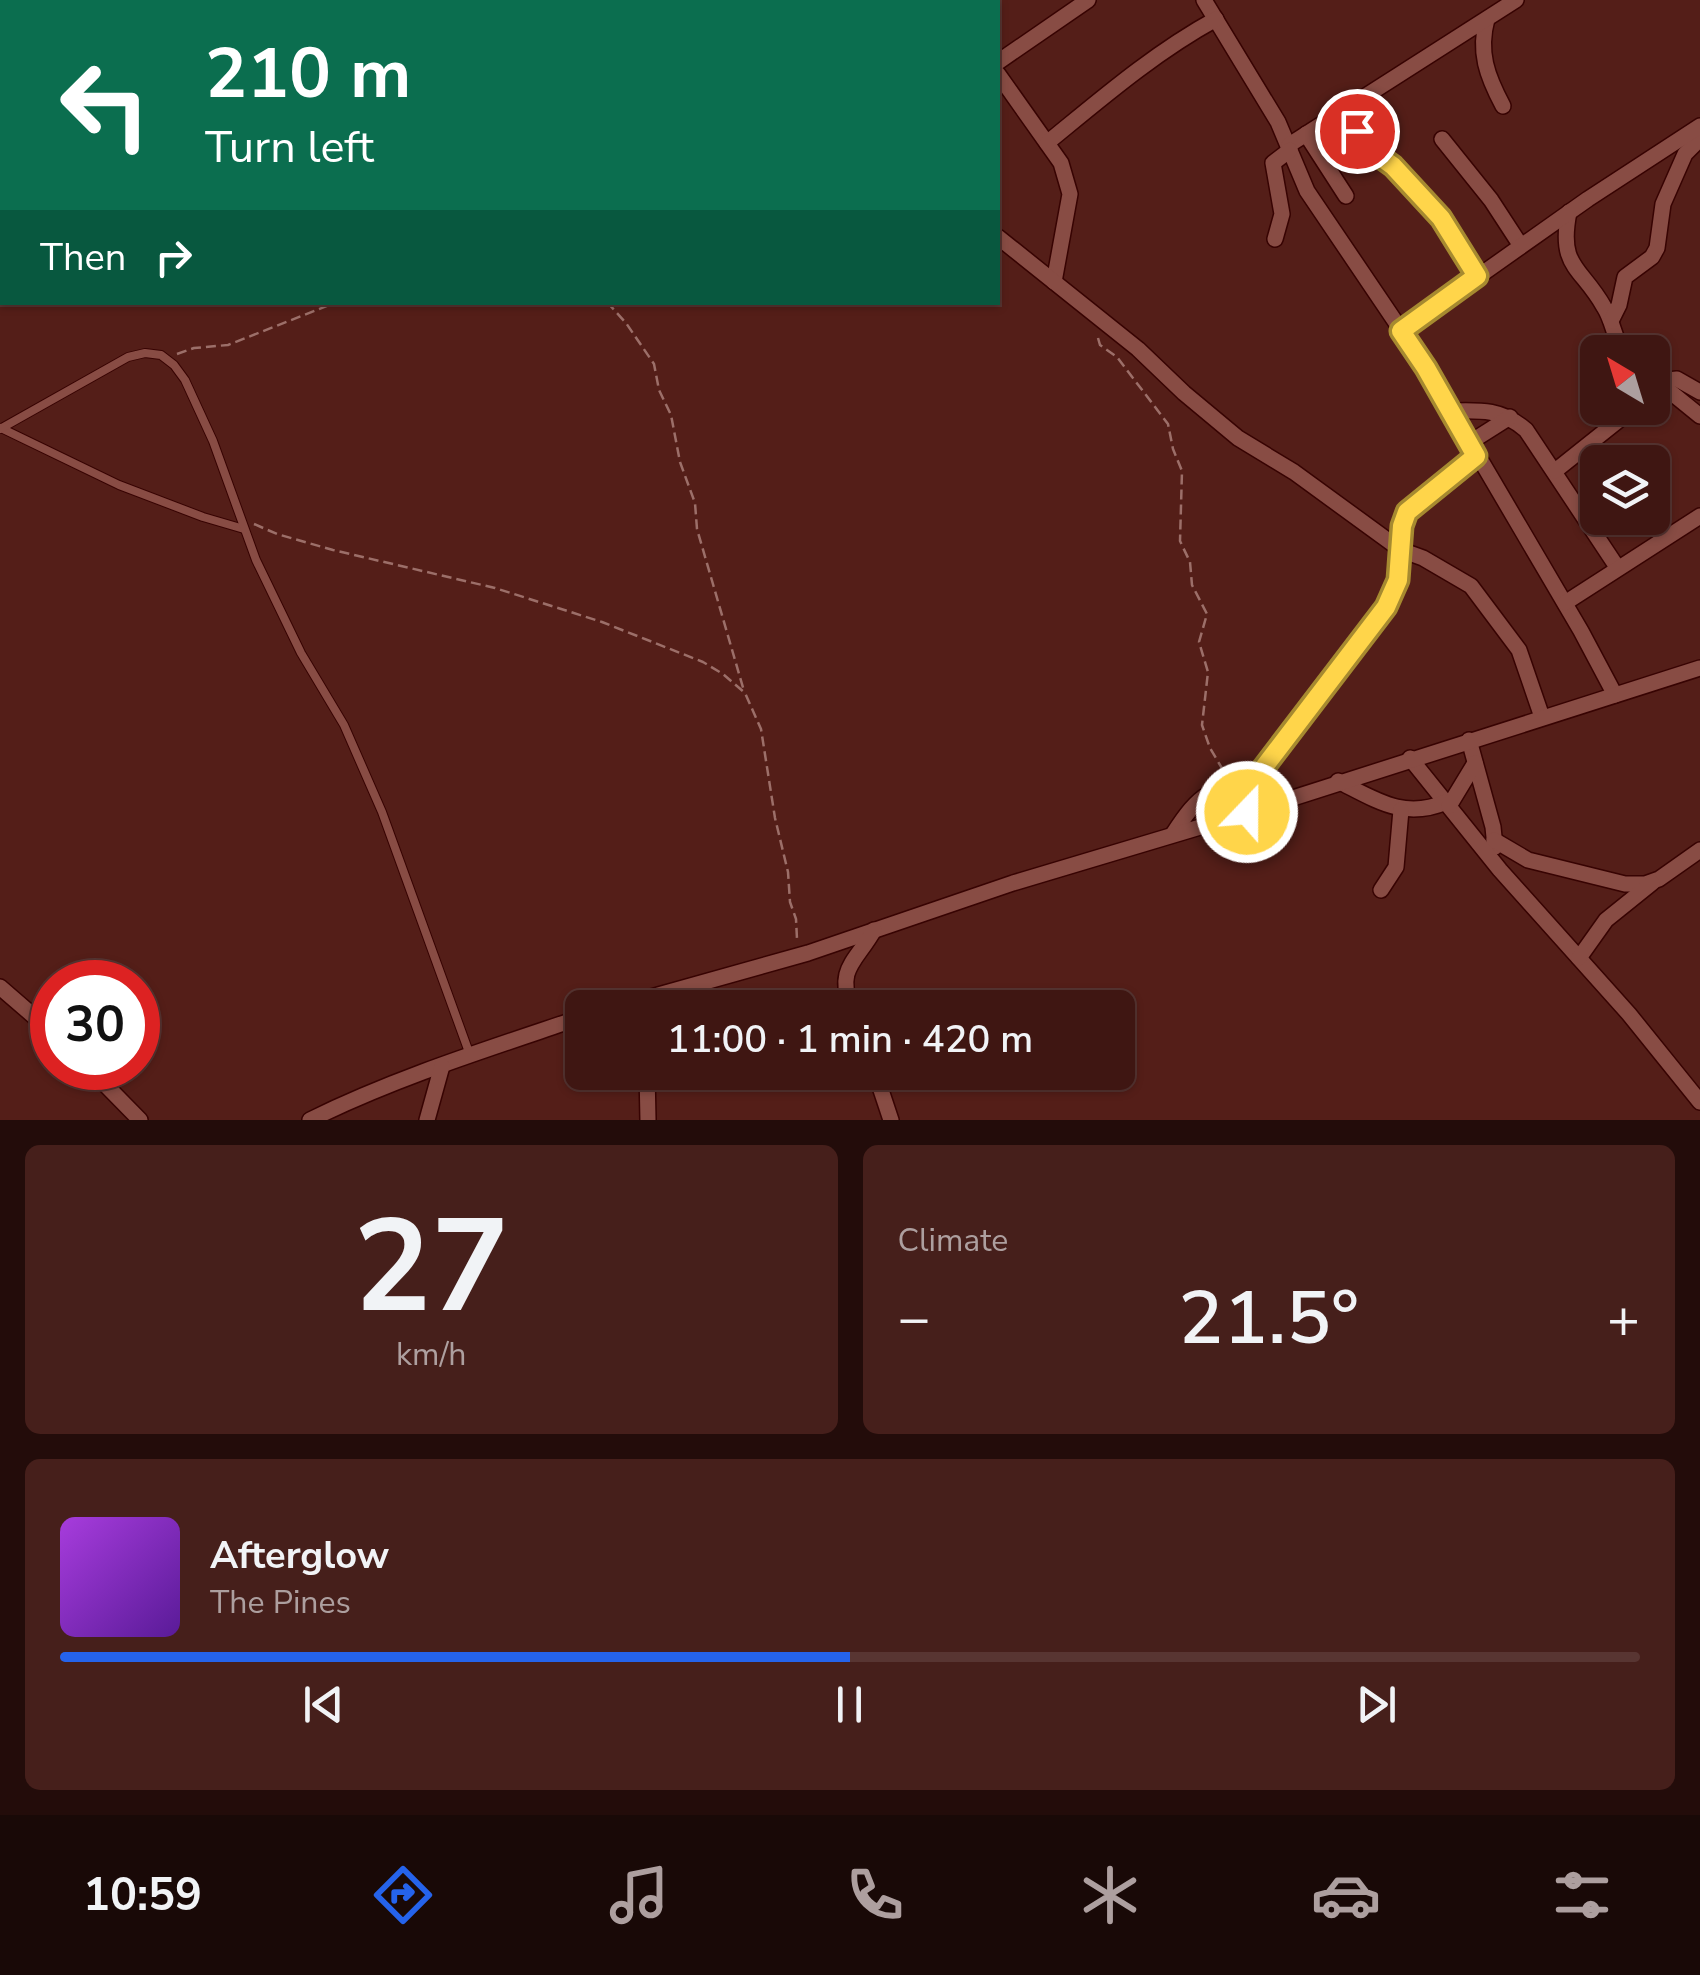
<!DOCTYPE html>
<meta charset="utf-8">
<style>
:root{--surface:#3f1612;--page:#461f1b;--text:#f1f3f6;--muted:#ad9f9f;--line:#583532;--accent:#2563eb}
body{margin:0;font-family:"Nunito Sans",sans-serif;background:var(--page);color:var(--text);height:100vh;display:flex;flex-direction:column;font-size:38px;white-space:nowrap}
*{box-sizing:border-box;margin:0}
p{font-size:32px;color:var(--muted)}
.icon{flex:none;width:55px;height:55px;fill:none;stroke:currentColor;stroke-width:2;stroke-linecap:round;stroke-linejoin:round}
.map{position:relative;height:1120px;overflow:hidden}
.drawer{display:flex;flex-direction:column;gap:25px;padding:25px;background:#230c0a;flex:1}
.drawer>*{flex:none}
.top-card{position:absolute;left:0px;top:0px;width:1000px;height:305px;box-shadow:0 2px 8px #0004,0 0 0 2px var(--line);background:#0b6e4f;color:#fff;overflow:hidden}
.needle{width:65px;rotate:322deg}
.controls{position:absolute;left:1580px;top:335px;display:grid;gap:20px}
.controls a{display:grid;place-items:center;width:90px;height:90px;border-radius:15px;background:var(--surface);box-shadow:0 2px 8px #0004,0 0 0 2px var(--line);font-size:50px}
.speed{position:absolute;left:30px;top:960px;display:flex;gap:20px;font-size:50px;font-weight:700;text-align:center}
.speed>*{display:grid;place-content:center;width:130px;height:130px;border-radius:50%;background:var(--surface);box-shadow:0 2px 8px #0004,0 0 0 2px var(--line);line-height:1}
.speed .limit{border:15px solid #d22;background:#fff;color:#111}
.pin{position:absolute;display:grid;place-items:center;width:85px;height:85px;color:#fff;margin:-42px;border:5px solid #fff;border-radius:50%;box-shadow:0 2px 10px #0007}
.me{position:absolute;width:110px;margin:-55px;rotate:22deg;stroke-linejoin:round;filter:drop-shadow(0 0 8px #0008)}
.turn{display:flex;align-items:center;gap:35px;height:210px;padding:0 40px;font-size:45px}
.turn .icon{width:130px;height:130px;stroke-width:2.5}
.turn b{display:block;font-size:70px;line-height:85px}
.then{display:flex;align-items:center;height:95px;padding:0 40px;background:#0003;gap:20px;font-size:38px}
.big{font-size:75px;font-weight:600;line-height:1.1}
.drawer .card{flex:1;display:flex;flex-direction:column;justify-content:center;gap:15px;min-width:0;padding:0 35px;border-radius:15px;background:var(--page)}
.drawer .dial{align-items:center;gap:0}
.dial b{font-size:130px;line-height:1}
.song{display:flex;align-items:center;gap:30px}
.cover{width:120px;height:120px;border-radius:15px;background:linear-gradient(135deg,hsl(280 70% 55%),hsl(270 70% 35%))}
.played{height:10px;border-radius:5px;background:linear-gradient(90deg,var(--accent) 50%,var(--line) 50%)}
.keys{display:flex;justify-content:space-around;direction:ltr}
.heat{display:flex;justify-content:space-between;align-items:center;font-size:55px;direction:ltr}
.drawer .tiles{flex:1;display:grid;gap:25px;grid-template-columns:1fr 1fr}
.card:last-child{grid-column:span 2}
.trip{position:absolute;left:565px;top:990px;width:570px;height:100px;border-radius:15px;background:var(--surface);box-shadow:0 2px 8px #0004,0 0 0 2px var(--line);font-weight:600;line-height:100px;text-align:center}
.dock{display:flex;height:160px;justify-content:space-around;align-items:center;background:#190907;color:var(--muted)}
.dock .icon{width:70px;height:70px}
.dock .active{color:var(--accent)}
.dock b{font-size:45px;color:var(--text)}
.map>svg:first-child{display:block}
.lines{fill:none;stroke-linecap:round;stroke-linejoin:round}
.service-casing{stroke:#370302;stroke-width:10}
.minor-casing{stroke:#370302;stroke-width:18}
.path{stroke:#9c6f69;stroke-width:2.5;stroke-dasharray:10 5;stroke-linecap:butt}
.service{stroke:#884c44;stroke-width:8}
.minor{stroke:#884c44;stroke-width:15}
.route-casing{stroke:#a68a30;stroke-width:25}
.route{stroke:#ffd54a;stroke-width:18}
</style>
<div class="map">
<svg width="1700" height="1120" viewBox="0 0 1700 1120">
<rect width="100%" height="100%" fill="#541e18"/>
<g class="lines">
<defs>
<g id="service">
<polyline points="1,428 119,485 203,517 244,529"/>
<polyline points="0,429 128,357 145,353 161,355 174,365 185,380 213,441 256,560 301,653 344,725 382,812 470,1055"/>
</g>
<g id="minor">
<polyline points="665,0 671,2"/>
<polyline points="948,0 950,2"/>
<polyline points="1204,0 1278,122 1307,191 1426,367 1581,631 1615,695"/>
<polyline points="929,2 932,0"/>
<path d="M1487,19C1478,52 1487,76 1503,106"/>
<polyline points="998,62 1088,0"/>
<polyline points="998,74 1061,163 1070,194 1054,282"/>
<polyline points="1351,106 1361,141 1393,166 1441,218 1477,276"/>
<polyline points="1306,134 1346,196"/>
<polyline points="1442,139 1491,200 1521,246"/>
<path d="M1047,143C1102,98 1154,53 1216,19"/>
<polyline points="1289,145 1516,0"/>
<path d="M1569,212C1558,268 1581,266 1604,307C1613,321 1614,338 1623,352"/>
<polyline points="998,237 1138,349 1184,393 1238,438 1294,472 1401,550 1423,558 1471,586 1519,650 1542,717"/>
<polyline points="1275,239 1282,214 1273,163 1290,150"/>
<polyline points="1611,321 1619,305 1625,277 1652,257 1657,248 1663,204 1685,154 1698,141"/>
<polyline points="1401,331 1588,199 1700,126"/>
<polyline points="1652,377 1700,416"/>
<polyline points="1658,381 1677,379 1700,392"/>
<path d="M1450,411C1481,410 1502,409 1526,430L1617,567"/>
<polyline points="1469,443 1510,417"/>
<polyline points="1555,471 1634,408"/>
<polyline points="1565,603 1700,516"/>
<polyline points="1469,740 1493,827 1495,847"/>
<polyline points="1410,758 1500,870 1629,1014 1700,1102"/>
<path d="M1338,781C1376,800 1404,820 1446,802"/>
<polyline points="1449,806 1475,763"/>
<polyline points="1247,812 1258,775 1386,607 1398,580 1402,527 1407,512 1477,456"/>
<path d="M1173,834C1200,792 1210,789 1258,777"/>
<polyline points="1494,840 1528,860 1625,884 1645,884 1659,879 1700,850"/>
<polyline points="1381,890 1396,867 1401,810"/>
<polyline points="1579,958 1606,920 1652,883"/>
<polyline points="0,987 52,1032"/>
<polyline points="612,1008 808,953 1013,883 1227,819 1700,668"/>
<path d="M851,1008C836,968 856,962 874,930"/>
<polyline points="89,1068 140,1120"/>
<polyline points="647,1072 648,1120"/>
<polyline points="875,1072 891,1120"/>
<path d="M310,1120C397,1077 491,1048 582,1017"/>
<polyline points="427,1120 442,1066"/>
</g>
</defs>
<use href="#service" class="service-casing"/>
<use href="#minor" class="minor-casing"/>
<g class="path">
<polyline points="424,0 427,2"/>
<polyline points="594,2 594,0"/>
<polyline points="607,302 626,323 654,364 659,390 671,415 680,462 695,503 697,529 744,691"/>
<polyline points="1098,338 1100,345 1117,357 1168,424 1173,449 1182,471 1180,541 1190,562 1192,585 1207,614 1199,642 1208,672 1202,725 1210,748 1223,770"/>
<polyline points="177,354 194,348 228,345 337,302"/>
<polyline points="254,524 277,534 333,550 495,588 602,622 703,662 723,674 745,693 761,729 775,818 788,872 790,902 796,919 797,939"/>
</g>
<use href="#service" class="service"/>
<use href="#minor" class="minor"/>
</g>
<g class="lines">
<defs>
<polyline id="route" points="1247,812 1258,775 1386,607 1398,580 1402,526 1407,512 1476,456 1426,368 1401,331 1477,276 1441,218 1393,166 1368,148 1357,131"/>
</defs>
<use href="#route" class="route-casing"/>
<use href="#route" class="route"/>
</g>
</svg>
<div class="controls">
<a><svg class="needle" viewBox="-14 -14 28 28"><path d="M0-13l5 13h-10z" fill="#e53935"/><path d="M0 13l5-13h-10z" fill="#ad9f9f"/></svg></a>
<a><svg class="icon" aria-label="layers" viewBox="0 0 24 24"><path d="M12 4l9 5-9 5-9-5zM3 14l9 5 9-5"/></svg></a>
</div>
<div class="speed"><div class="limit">30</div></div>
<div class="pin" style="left:1357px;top:131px;background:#d93025"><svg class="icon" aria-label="arrive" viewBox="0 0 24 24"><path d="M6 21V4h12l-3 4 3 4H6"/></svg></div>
<svg class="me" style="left:1247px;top:812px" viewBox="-20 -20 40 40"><circle r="17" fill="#ffd54a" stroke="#fff" stroke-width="3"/><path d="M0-11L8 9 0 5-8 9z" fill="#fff"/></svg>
<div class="trip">11:00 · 1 min · 420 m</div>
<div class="top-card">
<div class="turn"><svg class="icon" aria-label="left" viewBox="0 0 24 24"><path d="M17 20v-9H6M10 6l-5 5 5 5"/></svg><div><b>210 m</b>Turn left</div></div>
<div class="then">Then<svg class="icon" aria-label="right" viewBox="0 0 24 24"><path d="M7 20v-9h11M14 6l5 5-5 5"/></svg></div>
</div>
</div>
<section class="drawer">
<div class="tiles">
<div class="card dial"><b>27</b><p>km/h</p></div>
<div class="card"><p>Climate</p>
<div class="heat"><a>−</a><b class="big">21.5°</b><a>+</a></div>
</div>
<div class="card">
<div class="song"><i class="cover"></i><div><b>Afterglow</b><p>The Pines</p></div></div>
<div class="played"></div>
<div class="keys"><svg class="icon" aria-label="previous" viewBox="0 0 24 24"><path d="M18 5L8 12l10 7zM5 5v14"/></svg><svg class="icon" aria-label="pause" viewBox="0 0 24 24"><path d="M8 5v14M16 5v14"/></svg><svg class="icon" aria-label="next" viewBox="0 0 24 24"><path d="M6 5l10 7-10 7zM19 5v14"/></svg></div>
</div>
</div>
</section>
<nav class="dock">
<b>10:59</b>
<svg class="icon active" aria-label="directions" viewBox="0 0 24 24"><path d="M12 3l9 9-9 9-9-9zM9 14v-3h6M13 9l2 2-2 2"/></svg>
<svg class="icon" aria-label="music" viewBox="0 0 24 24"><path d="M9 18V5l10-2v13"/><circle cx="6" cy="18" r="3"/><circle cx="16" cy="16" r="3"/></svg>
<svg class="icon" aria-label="phone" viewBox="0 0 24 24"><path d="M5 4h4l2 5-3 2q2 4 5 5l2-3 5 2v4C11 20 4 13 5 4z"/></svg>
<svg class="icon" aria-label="climate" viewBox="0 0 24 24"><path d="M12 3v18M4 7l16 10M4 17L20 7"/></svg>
<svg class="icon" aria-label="car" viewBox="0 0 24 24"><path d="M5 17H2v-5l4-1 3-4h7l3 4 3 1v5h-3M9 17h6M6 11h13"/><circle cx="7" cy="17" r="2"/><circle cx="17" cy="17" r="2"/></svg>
<svg class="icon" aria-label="filters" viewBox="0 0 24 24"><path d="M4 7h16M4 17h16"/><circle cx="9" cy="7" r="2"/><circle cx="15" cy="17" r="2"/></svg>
</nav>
